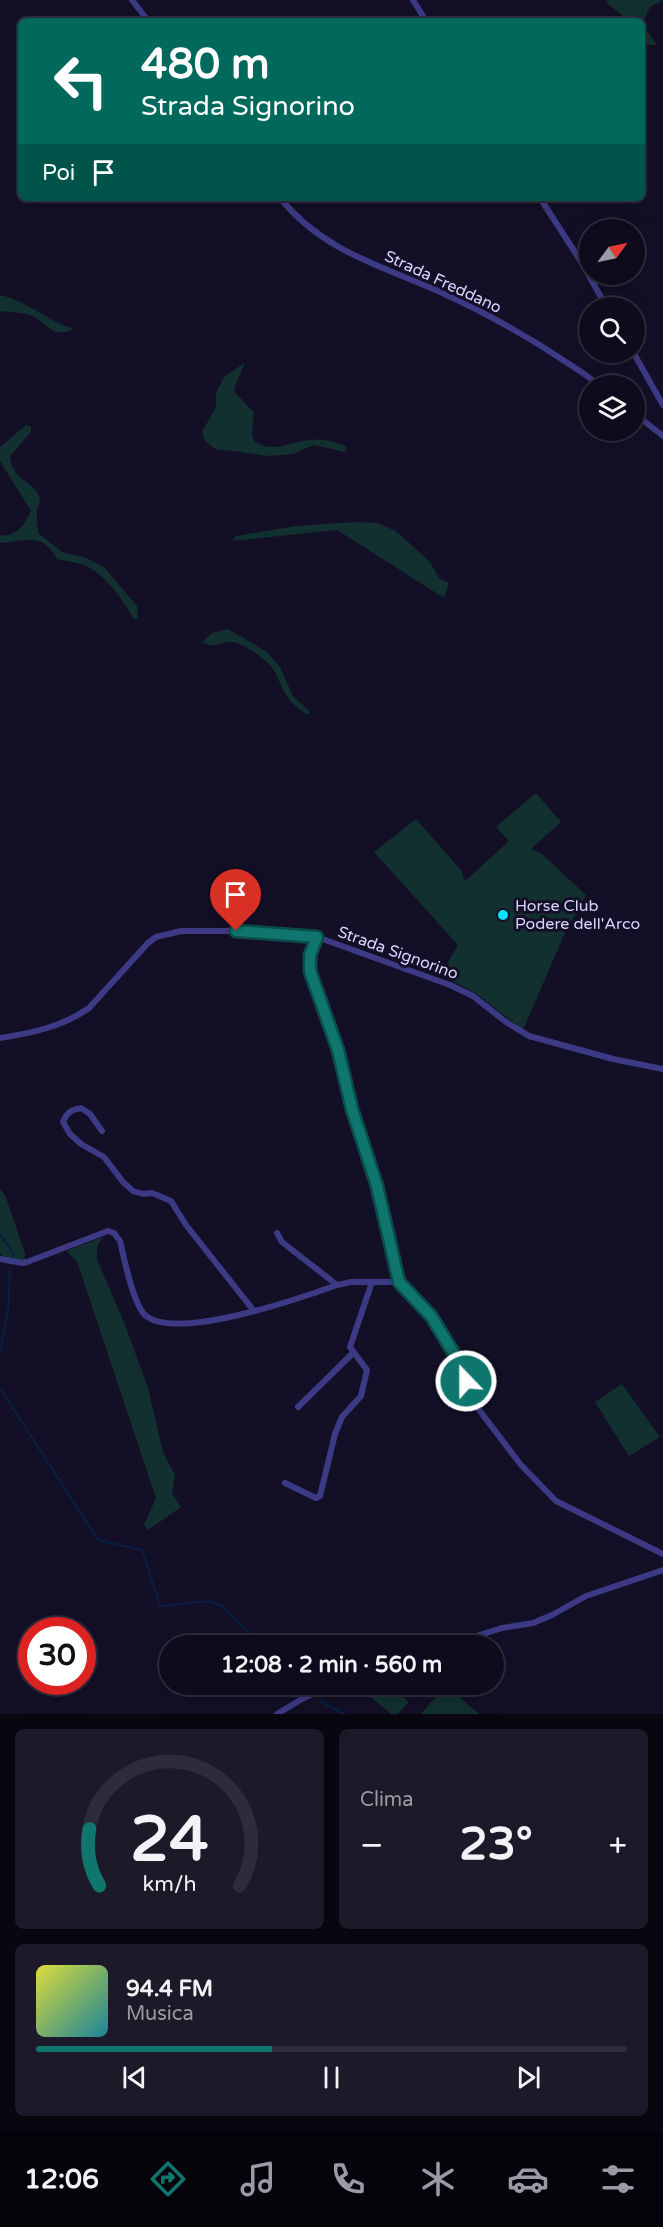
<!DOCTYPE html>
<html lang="it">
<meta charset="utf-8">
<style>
:root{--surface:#0e0b1c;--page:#1c1929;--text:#f1f3f6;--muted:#9b9ba3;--line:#2e2b3b;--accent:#0f766e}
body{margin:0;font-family:"Varela Round",sans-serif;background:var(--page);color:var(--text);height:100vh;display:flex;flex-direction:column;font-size:22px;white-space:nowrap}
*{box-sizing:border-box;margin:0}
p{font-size:20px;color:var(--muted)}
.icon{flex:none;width:33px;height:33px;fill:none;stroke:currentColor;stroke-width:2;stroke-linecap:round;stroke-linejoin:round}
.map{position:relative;height:1714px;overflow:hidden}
.drawer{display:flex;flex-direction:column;gap:15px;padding:15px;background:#08060f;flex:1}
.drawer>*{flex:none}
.guide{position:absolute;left:18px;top:18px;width:627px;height:183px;border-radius:9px;box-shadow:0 6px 24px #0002,0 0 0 2px var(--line);background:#00695c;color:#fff;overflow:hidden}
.needle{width:39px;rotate:57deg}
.controls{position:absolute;left:579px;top:219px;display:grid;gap:12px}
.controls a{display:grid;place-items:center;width:66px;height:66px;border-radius:50%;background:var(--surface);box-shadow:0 6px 24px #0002,0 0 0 2px var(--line);font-size:30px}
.speed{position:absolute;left:18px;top:1617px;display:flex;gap:12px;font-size:30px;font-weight:700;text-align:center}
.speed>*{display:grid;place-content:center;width:78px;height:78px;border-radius:50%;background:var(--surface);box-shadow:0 6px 24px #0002,0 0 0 2px var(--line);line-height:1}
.speed .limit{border:9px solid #d22;background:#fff;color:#111}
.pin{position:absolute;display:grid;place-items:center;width:51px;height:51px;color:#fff;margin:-62px -26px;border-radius:50% 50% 50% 0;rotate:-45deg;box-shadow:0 0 6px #0007}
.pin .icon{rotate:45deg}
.me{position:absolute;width:66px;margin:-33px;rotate:338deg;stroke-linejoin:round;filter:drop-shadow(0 0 4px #0008)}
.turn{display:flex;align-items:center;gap:21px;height:126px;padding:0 24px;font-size:27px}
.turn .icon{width:78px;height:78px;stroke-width:2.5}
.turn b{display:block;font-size:42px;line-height:51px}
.then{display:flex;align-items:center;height:57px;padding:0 24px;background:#0003;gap:12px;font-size:22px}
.big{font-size:45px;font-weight:700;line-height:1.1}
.drawer .card{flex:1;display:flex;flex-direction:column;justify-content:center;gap:9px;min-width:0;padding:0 21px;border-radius:9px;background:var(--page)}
.drawer .dial{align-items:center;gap:0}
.dial svg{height:156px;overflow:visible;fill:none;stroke:var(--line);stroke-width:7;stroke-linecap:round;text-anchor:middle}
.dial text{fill:var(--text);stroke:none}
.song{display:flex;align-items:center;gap:18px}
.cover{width:72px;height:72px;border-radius:9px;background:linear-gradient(135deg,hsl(60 70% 55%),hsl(190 70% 35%))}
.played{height:6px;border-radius:3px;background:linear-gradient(90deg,var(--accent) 40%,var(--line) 40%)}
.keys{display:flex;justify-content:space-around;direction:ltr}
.heat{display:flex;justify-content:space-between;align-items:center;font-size:33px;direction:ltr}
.drawer .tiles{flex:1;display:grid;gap:15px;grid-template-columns:1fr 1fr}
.card:last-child{grid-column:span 2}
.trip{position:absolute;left:159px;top:1635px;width:345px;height:60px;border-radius:30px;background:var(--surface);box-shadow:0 6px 24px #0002,0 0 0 2px var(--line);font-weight:700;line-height:60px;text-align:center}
.dock{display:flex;height:96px;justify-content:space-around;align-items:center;background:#06040b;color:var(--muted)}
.dock .icon{width:42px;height:42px}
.dock .current{color:var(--accent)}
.dock b{font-size:27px;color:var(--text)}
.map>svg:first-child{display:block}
.green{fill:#12302f}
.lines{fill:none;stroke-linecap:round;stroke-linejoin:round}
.stream{stroke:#0a1f44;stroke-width:2}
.minor{stroke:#3d3a85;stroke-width:6}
.route-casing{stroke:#0a4d48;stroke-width:15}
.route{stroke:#0f766e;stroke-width:10}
.poi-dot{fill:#00e5ff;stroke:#130f26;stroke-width:2}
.labels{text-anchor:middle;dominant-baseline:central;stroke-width:6;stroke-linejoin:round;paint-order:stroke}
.street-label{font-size:16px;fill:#d9d4ff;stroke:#130f26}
.poi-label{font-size:16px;fill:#d9d4ff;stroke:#130f26;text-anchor:start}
</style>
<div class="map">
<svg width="663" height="1714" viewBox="0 0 663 1714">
<rect width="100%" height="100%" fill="#130f26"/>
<g class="green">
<polygon points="606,0 663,0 650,7 642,24 657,45 642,45 642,21 629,21 607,3"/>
<path d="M0,295C27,301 48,321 74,329C50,340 48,322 30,315C21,312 9,312 0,311Z"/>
<path d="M244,363C242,374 235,381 234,391L254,413L252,436L255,442C275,454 290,441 310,440C324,438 335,442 347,447L345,452L314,445L293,454L268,456L241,452L215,449L205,441L202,432L216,407V393L224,377Z"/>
<path d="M26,425L31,427V432L10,456C12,481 33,480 39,496C41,503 38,504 37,510C36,516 38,526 38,533L62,552L84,557L104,567L137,606L138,618L134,620C125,602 107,578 90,568C79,562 68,562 57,559C42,531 25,541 0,543V535C16,538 25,524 31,511L0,461V447Z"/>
<polygon points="355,522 377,523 396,531 430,562 439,578 449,583 444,598 337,530 232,541 236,536 295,526"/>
<path d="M228,629L267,652L280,667L293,696L310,712L308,715C300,710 292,704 287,696C276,679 278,668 258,655C251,650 238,641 229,642C217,643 215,649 202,642L212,633Z"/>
<polygon points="536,793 561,822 531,849 541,853 586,895 564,935 523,1030 474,992 440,975 458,945 374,852 416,819 461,870 465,881 509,841 496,827"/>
<polygon points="0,1189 5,1195 25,1253 25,1261 5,1260 0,1252"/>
<polygon points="103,1237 97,1246 97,1260 124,1322 148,1388 163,1452 175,1475 172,1494 181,1507 148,1530 144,1525 156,1498 77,1261 66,1251"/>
<polygon points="622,1384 660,1437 629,1456 595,1402"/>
<polygon points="373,1685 387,1685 409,1702 398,1714 391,1714 366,1693"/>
<polygon points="446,1685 479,1714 421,1714"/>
</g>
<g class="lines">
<g class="stream">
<polyline points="0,1234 14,1254 13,1256"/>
<polyline points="0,1350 8,1312 10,1268"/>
<polyline points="0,1388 98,1540 142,1550 160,1606 209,1601 222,1606 263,1646"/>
<polyline points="304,1684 305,1685"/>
<polyline points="320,1701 344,1714"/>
</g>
<g class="minor">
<polyline points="132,0 148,21"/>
<polyline points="413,0 426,21"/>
<path d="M280,198C323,251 379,265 438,291C482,311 526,335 566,362C577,369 589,376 599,386"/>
<polyline points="540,198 582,263 607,308"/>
<polyline points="633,352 663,405"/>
<polyline points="634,413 663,436"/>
<polyline points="317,937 310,955 310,971 338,1050 353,1109 377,1186 399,1282 431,1316 458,1360 473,1402 521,1465 556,1501 663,1554"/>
<path d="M0,1038C32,1033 62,1027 89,1008L148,943L156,937L181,931H236L317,937L450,985L473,996L506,1022L529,1036L613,1059L663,1069"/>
<path d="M102,1131L90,1114L81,1108C71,1110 67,1112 63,1122L70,1134L81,1144L104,1157L123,1182L133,1191L143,1194L152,1193L171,1201L186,1225L254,1311"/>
<polyline points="277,1233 282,1242 337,1285 351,1282 399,1282"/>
<path d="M0,1259L22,1263L27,1262L108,1231L114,1233L120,1241C124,1258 133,1304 145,1315C175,1342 301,1298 337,1285"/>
<polyline points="298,1407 353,1353"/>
<polyline points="285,1483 316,1498 320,1496 335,1434 342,1417 361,1396 367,1370 350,1347 372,1282"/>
<polyline points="445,1646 502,1628 533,1623 552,1615 586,1596 663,1570"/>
<polyline points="277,1714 302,1699 333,1684"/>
</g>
</g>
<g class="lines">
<defs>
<polyline id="route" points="236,931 317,937 310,955 310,971 338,1050 352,1109 377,1186 399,1282 431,1316 458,1360 466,1381"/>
</defs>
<use href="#route" class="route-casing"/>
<use href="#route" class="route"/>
</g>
<circle class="poi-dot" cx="503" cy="915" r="6"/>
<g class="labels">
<g class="street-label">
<text transform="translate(443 282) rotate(25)">Strada Freddano</text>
<text transform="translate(398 953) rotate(20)">Strada Signorino</text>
</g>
<g class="poi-label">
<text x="515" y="906">Horse Club<tspan x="515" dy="18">Podere dell'Arco</tspan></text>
</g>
</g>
</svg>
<div class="controls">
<a><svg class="needle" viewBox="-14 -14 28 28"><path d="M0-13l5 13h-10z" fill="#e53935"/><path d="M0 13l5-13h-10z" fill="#9b9ba3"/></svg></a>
<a><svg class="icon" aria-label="search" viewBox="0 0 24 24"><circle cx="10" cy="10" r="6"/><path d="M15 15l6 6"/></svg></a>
<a><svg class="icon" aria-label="layers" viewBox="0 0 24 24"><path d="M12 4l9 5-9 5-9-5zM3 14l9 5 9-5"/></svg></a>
</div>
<div class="speed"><div class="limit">30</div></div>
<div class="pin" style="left:236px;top:931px;background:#d93025"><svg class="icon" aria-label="arrive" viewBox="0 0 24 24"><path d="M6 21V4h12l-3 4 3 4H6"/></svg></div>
<svg class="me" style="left:466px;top:1381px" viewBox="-20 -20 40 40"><circle r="17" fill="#0f766e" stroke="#fff" stroke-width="3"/><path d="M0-11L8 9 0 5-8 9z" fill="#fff"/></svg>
<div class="trip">12:08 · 2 min · 560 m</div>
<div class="guide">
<div class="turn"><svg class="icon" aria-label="left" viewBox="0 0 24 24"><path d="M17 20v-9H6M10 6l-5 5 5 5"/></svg><div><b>480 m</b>Strada Signorino</div></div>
<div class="then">Poi<svg class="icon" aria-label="arrive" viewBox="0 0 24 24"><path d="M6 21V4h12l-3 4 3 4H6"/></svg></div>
</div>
</div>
<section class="drawer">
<div class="tiles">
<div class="card dial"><svg viewBox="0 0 100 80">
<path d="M14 69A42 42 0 1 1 86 69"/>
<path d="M14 69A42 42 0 0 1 9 40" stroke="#0f766e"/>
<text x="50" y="56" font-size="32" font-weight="700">24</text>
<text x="50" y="72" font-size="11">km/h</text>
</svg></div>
<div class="card"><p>Clima</p>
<div class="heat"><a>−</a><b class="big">23°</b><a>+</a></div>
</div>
<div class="card">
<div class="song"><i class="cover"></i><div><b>94.4 FM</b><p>Musica</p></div></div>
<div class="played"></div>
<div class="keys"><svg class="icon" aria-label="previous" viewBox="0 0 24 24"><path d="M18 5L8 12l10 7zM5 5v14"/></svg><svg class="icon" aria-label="pause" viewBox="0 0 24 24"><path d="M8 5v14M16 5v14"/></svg><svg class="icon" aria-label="next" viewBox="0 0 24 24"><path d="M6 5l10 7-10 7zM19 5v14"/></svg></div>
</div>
</div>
</section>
<nav class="dock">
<b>12:06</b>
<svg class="icon current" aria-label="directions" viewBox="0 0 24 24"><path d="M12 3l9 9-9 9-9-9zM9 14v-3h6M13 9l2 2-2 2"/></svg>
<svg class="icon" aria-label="music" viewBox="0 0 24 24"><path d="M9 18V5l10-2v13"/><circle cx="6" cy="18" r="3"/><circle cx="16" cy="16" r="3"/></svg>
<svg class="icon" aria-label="phone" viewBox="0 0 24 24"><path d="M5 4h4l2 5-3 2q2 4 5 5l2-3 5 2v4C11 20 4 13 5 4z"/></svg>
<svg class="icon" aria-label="climate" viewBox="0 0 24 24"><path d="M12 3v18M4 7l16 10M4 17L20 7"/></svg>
<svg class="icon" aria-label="car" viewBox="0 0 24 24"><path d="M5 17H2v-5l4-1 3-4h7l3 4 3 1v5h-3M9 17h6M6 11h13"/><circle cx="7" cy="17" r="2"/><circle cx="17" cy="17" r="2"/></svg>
<svg class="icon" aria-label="filters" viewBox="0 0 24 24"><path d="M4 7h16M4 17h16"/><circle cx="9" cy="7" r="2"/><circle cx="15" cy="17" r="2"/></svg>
</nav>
